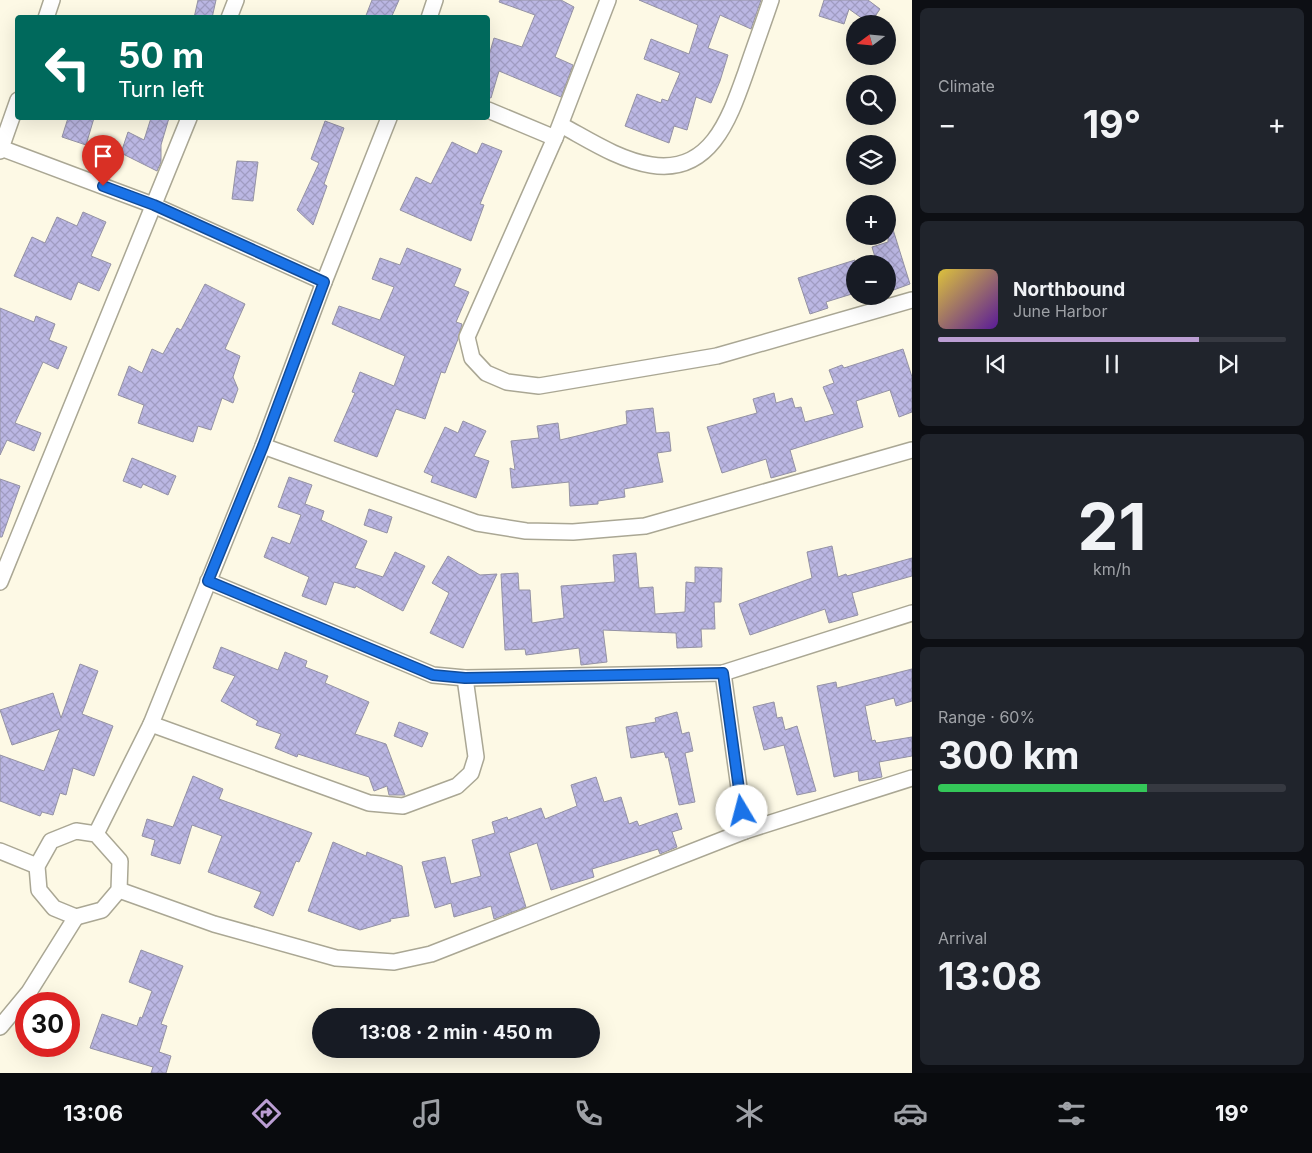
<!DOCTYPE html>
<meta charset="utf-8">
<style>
:root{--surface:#171b24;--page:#20242c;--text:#f1f3f6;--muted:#9ea1a6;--line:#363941;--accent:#bb9ed3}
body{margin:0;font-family:Inter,sans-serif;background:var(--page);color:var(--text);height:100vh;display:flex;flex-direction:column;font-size:19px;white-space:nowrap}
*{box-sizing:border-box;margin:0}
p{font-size:16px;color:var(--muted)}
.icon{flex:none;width:28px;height:28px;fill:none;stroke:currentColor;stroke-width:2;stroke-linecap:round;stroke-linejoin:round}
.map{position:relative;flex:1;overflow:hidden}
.drawer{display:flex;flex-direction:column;gap:8px;padding:8px;background:#0d0f14;width:400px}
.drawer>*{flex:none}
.hud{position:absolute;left:15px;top:15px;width:475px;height:105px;border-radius:5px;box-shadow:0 5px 20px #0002;background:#00695c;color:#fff;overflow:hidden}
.needle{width:32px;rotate:254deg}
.tools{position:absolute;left:846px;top:15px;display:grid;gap:10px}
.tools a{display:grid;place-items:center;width:50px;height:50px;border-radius:50%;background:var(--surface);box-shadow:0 5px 20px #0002;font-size:25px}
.speed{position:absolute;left:15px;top:992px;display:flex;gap:10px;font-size:25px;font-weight:700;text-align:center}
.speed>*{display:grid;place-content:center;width:65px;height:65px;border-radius:50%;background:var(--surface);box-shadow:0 5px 20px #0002;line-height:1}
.speed .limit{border:8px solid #d22;background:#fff;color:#111}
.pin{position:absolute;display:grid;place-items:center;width:42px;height:42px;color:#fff;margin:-51px -21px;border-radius:50% 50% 50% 0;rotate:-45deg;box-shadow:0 0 5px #0007}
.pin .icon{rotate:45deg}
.me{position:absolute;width:55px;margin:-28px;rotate:352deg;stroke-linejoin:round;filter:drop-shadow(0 0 4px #0008)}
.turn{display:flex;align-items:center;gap:18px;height:105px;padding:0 20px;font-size:22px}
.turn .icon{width:65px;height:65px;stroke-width:2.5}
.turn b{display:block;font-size:35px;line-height:42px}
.big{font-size:38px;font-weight:700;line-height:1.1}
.drawer .card{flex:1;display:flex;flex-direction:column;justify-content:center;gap:8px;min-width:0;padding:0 18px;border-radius:8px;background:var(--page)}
.drawer .dial{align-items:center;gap:0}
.dial b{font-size:65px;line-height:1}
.song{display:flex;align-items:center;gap:15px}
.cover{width:60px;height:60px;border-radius:8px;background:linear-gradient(135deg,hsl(50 70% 55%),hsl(270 70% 35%))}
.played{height:5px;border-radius:2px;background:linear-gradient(90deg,var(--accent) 75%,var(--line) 75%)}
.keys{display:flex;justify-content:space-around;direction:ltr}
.heat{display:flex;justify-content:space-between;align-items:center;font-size:28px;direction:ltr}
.charge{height:8px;border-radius:4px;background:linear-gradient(90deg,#34c759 60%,var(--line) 0)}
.trip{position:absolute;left:312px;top:1008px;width:288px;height:50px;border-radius:25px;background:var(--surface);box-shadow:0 5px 20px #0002;font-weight:700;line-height:50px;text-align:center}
.tabs{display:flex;height:80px;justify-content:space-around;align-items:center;background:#090b0e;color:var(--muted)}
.tabs .icon{width:35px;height:35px}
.tabs .current{color:var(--accent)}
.tabs b{font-size:22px;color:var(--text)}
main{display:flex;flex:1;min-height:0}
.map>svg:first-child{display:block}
.building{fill:url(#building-cross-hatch);stroke:#9492a4}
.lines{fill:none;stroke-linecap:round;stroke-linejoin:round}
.street-casing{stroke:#aaa794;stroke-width:18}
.street{stroke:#fff;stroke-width:15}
.route-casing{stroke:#114b97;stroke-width:12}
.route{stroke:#1a73e8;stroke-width:9}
</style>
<main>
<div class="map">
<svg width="912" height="1073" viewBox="0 0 912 1073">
<defs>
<pattern id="building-cross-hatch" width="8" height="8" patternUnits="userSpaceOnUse" patternTransform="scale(1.25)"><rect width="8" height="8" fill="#bbb7e3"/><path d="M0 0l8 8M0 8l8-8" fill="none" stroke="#a09cc2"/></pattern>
</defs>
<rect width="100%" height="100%" fill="#fdf9e5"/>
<g class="building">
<polygon points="198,0 216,0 212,18 194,18"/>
<polygon points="372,0 399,0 391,18 365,18"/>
<polygon points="500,0 561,0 574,7 555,57 573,65 561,97 499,71 491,98 488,97 488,59 494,38 522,47 535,15 499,2"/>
<polygon points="639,0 761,0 751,29 720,15 708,48 728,55 720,81 711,103 696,97 687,130 674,126 669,143 625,126 637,94 661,103 662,99 668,101 680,73 644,59 651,39 689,54 698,25"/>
<polygon points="824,0 868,0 880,9 870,24 849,9 844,24 819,16"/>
<polygon points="68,118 94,118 86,145 62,137"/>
<polygon points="151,118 169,118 161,145 161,162 157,171 121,153 128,132 144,140"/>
<polygon points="325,121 344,128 324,184 327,186 313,225 297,210 319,163 311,159"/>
<polygon points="452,142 477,154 482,143 502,151 480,204 484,205 471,241 400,210 416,177 431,184"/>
<polygon points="237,161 258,162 253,201 232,199"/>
<polygon points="83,212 106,222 91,256 111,264 99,291 78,282 71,300 14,276 32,237 45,243 57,217 77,226"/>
<polygon points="891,223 910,284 888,292 888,264 877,264 872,247 888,242 888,224"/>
<polygon points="407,248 461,269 454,286 469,292 456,322 462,324 458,339 445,373 441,372 425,419 396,409 377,457 334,441 355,393 352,392 360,372 394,386 405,356 332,324 339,306 380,320 394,287 372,279 380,258 400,265"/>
<polygon points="855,260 855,293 826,302 828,308 810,314 798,278"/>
<polygon points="205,284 245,304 225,349 240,356 233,377 238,389 233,403 222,398 211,430 198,426 193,442 138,423 144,405 118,395 129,366 142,373 152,349 163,354 177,328 181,330"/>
<polygon points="0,308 34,322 36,316 55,324 49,340 67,347 58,369 43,362 15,423 41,433 34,451 7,440 0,455"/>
<polygon points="903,349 912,377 912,412 899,417 890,390 856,401 863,427 790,450 796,471 771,478 766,459 722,473 707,427 757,413 753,399 774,393 776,403 792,398 795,408 801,407 805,422 834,414 823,387 834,383 829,370 842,365 844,368"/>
<polygon points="653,408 656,433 669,432 671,451 657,453 663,482 624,489 625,497 598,501 598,504 570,506 569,482 512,488 510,468 515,470 511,441 539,438 537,426 558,423 560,440 627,424 626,411"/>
<polygon points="463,421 486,431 474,456 489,461 476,498 431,482 433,476 424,472 445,427 458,433"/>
<polygon points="132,458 176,476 168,495 143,484 141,488 123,481"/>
<polygon points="289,477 312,485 305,504 324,511 321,520 367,541 355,568 383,577 395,552 425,566 403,611 356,586 355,588 334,582 326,605 302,596 309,577 264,557 272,537 290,544 301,515 278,507"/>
<polygon points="0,479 20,486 2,537 0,537"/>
<polygon points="369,509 392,517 387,533 364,525"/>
<polygon points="832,546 838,577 846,574 847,576 912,558 912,576 852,593 858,615 829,623 825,609 750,635 739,604 812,578 807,552"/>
<polygon points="636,553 639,588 653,587 655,614 685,612 686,582 695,583 695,567 722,568 721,602 714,602 715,629 701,629 702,647 677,648 676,633 603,630 607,662 581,665 579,648 526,655 525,649 505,650 501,574 518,573 519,590 530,590 532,623 564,618 561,586 615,582 613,555"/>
<polygon points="448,556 480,575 497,574 463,648 430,633 449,593 432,583"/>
<polygon points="221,647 278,670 285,652 307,661 305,667 328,676 325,683 369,702 355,734 386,744 405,795 389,795 387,786 374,791 369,777 298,754 297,757 275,748 281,734 256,725 258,721 221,701 235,676 213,668"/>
<polygon points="80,664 98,671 82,714 113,726 94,776 73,768 66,795 60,793 53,815 42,812 40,816 0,801 0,755 44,771 60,729 12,745 0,710 53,693 61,718"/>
<polygon points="912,669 912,701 896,706 894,698 865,706 872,741 875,740 876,743 912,737 912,756 879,762 882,777 859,781 858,771 834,777 817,686 836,682 837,688"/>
<polygon points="774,702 777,718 782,717 785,730 797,726 816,791 797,795 784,745 764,750 753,707"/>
<polygon points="677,712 682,734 689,732 693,751 685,753 695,802 679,805 668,757 666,758 664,752 631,758 626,727 656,722 655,718"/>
<polygon points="399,722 428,733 422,747 394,736"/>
<polygon points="193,776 223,789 219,799 312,833 299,862 296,861 273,916 254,907 261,892 208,872 222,836 192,825 180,864 151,855 155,840 142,836 147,819 173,827"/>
<polygon points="596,777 604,802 621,797 629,824 637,821 639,826 677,813 682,829 672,832 677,847 660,854 658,849 592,869 594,877 551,890 537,843 509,853 526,907 494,919 491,906 454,917 451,903 435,908 422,862 445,857 451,884 481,876 472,840 495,833 492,822 507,817 508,820 541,808 545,819 577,806 571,785"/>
<polygon points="333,842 366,856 367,852 402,866 409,916 390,919 391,921 360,930 308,911"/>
<polygon points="141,950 183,966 161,1024 167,1026 159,1052 171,1056 166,1073 151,1073 153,1067 90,1048 102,1014 137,1026 140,1017 142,1018 152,991 129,982"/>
</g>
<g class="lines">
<defs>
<g id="street">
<polyline points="46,18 52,0"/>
<polyline points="229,18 236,0"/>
<polyline points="429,18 435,0"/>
<polyline points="488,110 555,138 608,0"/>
<path d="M561,125C589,140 619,160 651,165C711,175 730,117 746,72C754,48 763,24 771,0"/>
<polyline points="555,138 467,337 472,358 486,373 507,382 539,386 717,356 912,300"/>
<polyline points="1,148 153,205 324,282"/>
<polyline points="0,151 18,100"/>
<polyline points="263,446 477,523 526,531 573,532 645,526 912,450"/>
<polyline points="208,581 433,675 465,678 723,673 912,613"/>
<polyline points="0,582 189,118"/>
<polyline points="723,673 745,831"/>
<polyline points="151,724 369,803 403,806 457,786 471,773 476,757 465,678"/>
<polygon points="76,831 96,834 120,861 119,890 102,910 76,917 54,908 39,890 37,866 51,841"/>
<polyline points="96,834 151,724 263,446 324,282 389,118"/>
<polyline points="0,851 37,866"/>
<polyline points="119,890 214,924 336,958 394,962 431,954 745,831 912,778"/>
<polyline points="0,1027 29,992 76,917"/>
</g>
</defs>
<use href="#street" class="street-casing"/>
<use href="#street" class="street"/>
</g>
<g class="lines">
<defs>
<polyline id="route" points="103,186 154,205 324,282 263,446 208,581 433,675 465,678 723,673 742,811"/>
</defs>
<use href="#route" class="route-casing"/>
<use href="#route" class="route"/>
</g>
</svg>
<div class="tools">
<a><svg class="needle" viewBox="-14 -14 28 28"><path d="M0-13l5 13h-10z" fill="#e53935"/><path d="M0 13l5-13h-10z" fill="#9ea1a6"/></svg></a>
<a><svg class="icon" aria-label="search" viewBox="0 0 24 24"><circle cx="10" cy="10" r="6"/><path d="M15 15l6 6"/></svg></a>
<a><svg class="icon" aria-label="layers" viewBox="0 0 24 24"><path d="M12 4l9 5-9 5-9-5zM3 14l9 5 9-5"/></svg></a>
<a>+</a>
<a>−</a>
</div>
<div class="speed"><div class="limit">30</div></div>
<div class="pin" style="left:103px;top:186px;background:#d93025"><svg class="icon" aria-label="arrive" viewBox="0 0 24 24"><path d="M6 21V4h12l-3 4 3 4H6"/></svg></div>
<svg class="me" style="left:742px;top:811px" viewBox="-20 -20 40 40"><circle r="19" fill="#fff"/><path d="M0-13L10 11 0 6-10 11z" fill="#1a73e8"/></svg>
<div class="trip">13:08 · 2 min · 450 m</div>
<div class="hud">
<div class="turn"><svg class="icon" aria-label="left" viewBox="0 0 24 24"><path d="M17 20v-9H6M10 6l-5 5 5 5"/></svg><div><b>50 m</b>Turn left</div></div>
</div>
</div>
<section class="drawer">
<div class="card"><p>Climate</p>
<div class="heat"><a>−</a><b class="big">19°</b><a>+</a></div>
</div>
<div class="card">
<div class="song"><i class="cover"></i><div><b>Northbound</b><p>June Harbor</p></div></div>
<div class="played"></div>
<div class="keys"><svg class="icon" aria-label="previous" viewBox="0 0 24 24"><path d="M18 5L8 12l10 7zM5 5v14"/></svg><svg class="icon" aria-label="pause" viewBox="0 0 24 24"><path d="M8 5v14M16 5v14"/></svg><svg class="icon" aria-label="next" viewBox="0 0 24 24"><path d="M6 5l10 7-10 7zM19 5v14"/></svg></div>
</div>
<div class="card dial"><b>21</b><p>km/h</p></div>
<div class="card"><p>Range · 60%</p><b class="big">300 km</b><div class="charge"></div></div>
<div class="card"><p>Arrival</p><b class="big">13:08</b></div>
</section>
</main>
<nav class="tabs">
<b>13:06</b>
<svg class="icon current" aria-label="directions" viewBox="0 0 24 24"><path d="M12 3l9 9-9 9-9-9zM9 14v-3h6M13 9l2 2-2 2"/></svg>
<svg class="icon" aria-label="music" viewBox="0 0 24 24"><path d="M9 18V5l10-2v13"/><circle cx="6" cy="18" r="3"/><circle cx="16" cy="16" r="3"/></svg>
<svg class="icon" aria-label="phone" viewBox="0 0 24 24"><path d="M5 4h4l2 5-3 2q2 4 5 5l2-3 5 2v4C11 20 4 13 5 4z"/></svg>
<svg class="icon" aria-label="climate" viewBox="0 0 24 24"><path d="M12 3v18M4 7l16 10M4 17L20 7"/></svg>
<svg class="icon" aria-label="car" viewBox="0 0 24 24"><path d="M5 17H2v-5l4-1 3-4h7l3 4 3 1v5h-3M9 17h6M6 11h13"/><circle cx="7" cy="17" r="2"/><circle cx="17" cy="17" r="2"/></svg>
<svg class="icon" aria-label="filters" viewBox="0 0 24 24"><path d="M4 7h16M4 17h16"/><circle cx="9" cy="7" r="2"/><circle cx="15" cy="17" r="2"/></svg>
<b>19°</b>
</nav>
